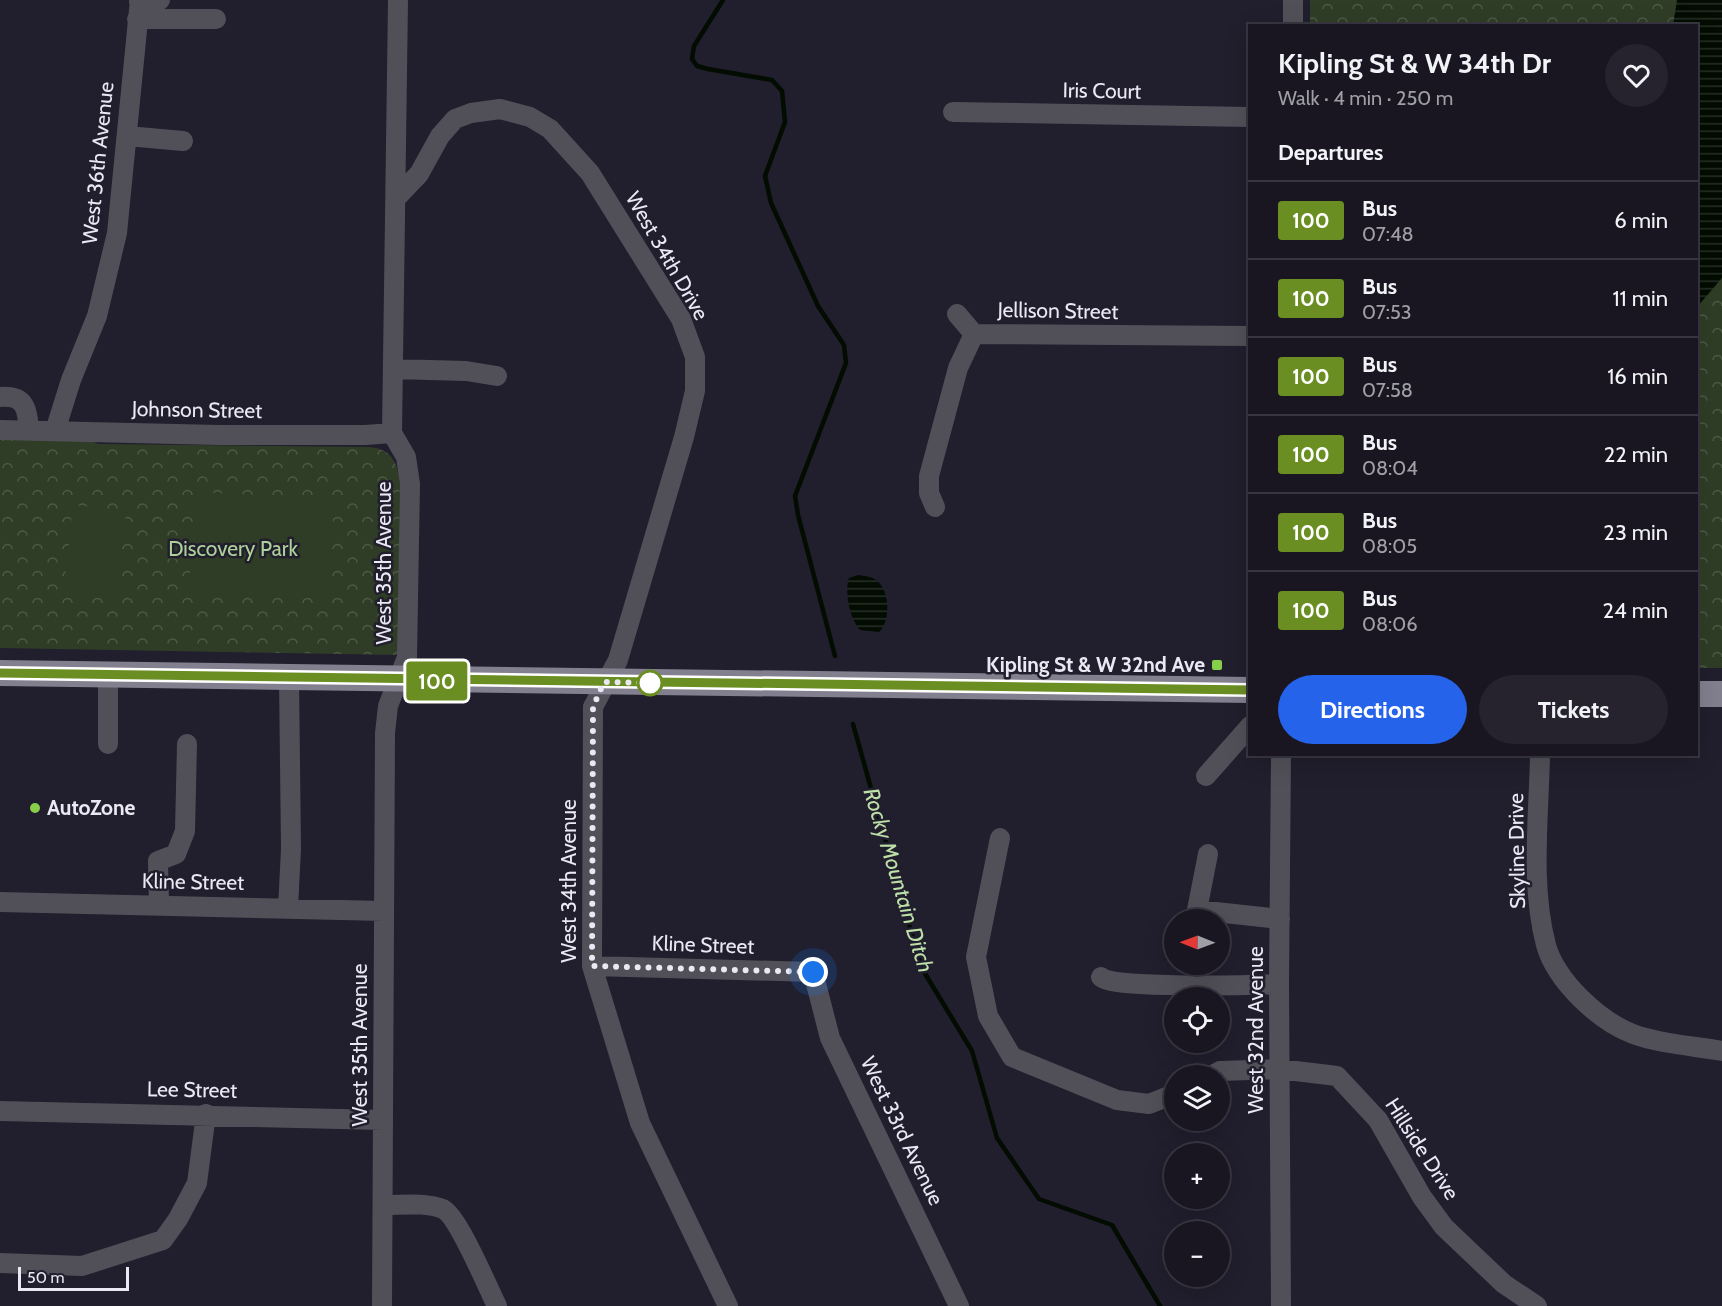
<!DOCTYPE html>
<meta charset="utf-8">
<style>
:root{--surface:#191622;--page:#26232f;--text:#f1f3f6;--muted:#9f9fa5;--line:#373540;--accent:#2563eb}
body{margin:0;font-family:Cabin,sans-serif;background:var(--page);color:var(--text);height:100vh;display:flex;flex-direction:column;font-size:22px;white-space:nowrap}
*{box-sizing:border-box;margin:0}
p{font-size:20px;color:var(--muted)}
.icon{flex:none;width:33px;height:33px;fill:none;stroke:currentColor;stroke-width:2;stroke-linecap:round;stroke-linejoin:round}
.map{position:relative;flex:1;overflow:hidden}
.sheet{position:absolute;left:1248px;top:24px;width:450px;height:732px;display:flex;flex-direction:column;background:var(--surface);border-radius:0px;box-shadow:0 6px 24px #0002,0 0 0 2px var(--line)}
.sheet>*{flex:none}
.badge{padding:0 12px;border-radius:4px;font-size:21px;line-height:39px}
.needle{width:39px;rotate:271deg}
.buttons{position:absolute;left:1164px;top:909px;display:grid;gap:12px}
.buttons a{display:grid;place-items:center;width:66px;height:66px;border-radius:50%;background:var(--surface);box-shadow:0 6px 24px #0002,0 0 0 2px var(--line);font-size:30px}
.scale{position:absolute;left:18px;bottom:15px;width:111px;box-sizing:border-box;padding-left:6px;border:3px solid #eae8f3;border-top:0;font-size:16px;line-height:21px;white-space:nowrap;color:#eae8f3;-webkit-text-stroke:4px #211e2d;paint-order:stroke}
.you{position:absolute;width:30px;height:30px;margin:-15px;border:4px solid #fff;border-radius:50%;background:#1a73e8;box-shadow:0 0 0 9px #1a73e833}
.map>.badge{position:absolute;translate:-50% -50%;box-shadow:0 0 0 3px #fff}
h2{padding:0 30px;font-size:22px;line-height:54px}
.round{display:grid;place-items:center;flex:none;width:63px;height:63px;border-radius:32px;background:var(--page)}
.summary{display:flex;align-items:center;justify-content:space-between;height:102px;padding:0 30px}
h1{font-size:28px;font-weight:800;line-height:45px}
.cta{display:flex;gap:12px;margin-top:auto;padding:12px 30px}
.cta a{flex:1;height:69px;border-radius:36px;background:var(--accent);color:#fff;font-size:24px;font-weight:800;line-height:69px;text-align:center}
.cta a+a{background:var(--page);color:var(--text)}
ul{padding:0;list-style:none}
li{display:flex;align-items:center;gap:18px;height:78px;padding:0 30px;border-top:2px solid var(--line)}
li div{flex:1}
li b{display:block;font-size:22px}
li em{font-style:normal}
li .badge{min-width:66px;font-weight:700;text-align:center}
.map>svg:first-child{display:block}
.park{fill:url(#park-crowns)}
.pitch{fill:#2f3d26}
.water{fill:url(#water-rules)}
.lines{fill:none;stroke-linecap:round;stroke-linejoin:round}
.stream{stroke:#020c00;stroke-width:4.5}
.minor{stroke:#515058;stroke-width:20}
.major{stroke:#827f8f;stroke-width:26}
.line-casing{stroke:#fff;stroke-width:14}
.line{stroke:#6b8e23;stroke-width:9}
.walk{stroke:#eae8f3;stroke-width:6;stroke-dasharray:0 10.8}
.poi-dot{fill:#86cf4b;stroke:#211e2d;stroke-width:2}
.stop-dot{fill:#fff;stroke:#6b8e23;stroke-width:3}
.labels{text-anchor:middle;stroke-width:5;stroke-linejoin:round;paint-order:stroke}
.street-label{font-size:21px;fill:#eae8f3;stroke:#211e2d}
.park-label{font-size:21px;fill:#aed099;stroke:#211e2d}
.poi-label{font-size:21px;font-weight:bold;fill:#eae8f3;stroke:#211e2d;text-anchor:end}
.water-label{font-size:22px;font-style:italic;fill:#bde0a8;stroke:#211e2d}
</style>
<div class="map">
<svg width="1722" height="1306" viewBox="0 0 1722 1306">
<defs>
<pattern id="park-crowns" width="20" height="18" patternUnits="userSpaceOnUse" patternTransform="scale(1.5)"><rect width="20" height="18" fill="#2f3d26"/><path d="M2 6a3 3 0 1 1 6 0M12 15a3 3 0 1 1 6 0" fill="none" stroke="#4d5946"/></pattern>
<pattern id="water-rules" width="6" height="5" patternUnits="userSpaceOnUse" patternTransform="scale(1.5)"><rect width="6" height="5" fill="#020c00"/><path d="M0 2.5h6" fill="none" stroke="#272f26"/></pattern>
</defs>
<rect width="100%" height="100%" fill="#211e2d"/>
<path class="park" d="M 1310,0 L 1722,0 L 1722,668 L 1696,668 L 1696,26 L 1310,26 Z
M 0,439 L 91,441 L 98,444 L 369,447 C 393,449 398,464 400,485 L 398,655 L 0,648 Z"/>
<path class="pitch" d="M 195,492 L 334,499 L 329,599 L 189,592 Z
M 73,505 L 126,511 L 117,597 L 64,591 Z"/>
<path class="water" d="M 1677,0 L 1722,0 L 1722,278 L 1697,307 L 1696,26 L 1673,25 Z
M 858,575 C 864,576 871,576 876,580 C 890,590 891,621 879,632 L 860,630 C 850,619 844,592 849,578 Z"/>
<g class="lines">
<path class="stream" d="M 723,0 L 694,46 L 692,59 L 697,66 L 708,69 L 772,80 L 782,91 L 785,122 L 765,176 L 771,203 L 818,306 L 844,345 L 846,363 L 795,496 L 798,515 L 835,656
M 853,724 L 921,967 L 972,1051 L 997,1138 L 1039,1199 L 1112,1225 L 1160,1306"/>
<path class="minor" d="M 139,2 L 160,0
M 137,19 L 216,19
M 1293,26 L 1293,0
M 953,112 L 1250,117
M 127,136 L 183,141
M 396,198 L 419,174 L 440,136 L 455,119 L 471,113 L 500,109 L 530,117 L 550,129 L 590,173 L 681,319 L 695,357 L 695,391 L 684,437 L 618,660 L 593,707 L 592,966 L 640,1123 L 728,1306
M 957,314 L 974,334
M 393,369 L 466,371 L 497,376
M 0,397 C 26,395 27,409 29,430
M 0,430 L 220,435 L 365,435 L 392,433
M 55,431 L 71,380 L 97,316 L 117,233 L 140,0
M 935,507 L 929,493 L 929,476 L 958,368 L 974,334 L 1250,336
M 108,744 L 108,675
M 1540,754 C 1539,817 1530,884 1546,945 C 1556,981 1599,1021 1633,1034 C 1660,1044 1694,1046 1722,1051
M 1206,776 L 1250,726
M 1000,838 L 976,957 L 988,1016 L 1012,1057 L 1117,1100 L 1149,1104 L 1174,1094
M 1208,854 L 1197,910 L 1280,919
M 0,902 L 384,911
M 159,906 L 158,861 L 176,854 L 185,831 L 187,744
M 288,908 L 291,849 L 289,678
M 592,966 L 813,972 L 830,1038 L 959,1306
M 1101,977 C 1109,989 1255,985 1279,984
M 1211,1076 L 1220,1071 L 1279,1069 L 1337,1076 L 1378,1120 L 1422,1197 L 1444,1227 L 1504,1284 L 1537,1306
M 0,1111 L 383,1120
M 383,1205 C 402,1205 426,1202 443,1209 C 458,1216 488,1288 497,1306
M 0,1263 L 82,1266 L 163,1240 L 178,1219 L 197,1183 L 206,1114
M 382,1306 L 385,733 L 388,706 L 407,657 L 410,484 L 406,457 L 392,433 L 398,0
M 1281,1306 L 1279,984 L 1281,754"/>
<path class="major" d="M 0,673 L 1250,690
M 1696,694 L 1722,694"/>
</g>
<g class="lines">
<defs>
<path id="line" d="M 0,673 L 1250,690"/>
</defs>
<use href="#line" class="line-casing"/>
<use href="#line" class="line"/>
<path class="walk" d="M 650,683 L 604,682 L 593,707 L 592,966 L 813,972"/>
</g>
<g class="poi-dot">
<rect x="1211" y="659" width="12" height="12" rx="3"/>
<circle cx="35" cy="808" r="6"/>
</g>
<circle class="stop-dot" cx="650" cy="683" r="12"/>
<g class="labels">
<g class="street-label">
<text transform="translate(1102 91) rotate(1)" y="7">Iris Court</text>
<text transform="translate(98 163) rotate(-84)" y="7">West 36th Avenue</text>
<text transform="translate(667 256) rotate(60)" y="7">West 34th Drive</text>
<text transform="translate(1058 311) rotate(1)" y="7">Jellison Street</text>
<text transform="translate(197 410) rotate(1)" y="7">Johnson Street</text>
<text transform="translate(384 563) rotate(-90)" y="7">West 35th Avenue</text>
<text transform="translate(1517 851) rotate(-91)" y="7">Skyline Drive</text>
<text transform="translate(569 881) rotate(-90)" y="7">West 34th Avenue</text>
<text transform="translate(193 882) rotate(1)" y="7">Kline Street</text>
<text transform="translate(703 945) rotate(2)" y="7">Kline Street</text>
<text transform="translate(1256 1030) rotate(-90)" y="7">West 32nd Avenue</text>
<text transform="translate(360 1045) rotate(-90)" y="7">West 35th Avenue</text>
<text transform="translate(192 1090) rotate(1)" y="7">Lee Street</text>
<text transform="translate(902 1131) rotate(64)" y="7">West 33rd Avenue</text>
<text transform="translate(1422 1149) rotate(57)" y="7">Hillside Drive</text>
</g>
<g class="park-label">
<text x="233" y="556">Discovery Park</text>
</g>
<g class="poi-label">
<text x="1205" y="672">Kipling St &amp; W 32nd Ave</text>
<text x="47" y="815" text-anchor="start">AutoZone</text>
</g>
<g class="water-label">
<text transform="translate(899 880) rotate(73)" y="8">Rocky Mountain Ditch</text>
</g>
</g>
</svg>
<div class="buttons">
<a><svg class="needle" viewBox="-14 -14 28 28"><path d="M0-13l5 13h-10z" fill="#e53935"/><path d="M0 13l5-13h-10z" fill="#9f9fa5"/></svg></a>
<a><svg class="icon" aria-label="locate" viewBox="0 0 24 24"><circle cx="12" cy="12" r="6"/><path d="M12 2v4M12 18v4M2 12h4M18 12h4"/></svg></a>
<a><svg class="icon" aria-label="layers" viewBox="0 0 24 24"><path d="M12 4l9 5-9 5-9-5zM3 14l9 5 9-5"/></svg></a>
<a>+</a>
<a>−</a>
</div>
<div class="scale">50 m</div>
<div class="you" style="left:813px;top:972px"></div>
<b class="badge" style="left:437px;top:681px;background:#6b8e23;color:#fff">100</b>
<section class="sheet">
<div class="summary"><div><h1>Kipling St &amp; W 34th Dr</h1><p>Walk · 4 min · 250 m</p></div><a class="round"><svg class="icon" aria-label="heart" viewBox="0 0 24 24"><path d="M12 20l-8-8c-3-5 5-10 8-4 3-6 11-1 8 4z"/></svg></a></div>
<h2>Departures</h2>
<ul>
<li><span class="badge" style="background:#6b8e23;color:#fff">100</span><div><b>Bus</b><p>07:48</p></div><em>6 min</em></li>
<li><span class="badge" style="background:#6b8e23;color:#fff">100</span><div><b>Bus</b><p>07:53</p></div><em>11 min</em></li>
<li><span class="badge" style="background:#6b8e23;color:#fff">100</span><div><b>Bus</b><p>07:58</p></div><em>16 min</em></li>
<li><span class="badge" style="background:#6b8e23;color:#fff">100</span><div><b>Bus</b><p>08:04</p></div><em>22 min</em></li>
<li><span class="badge" style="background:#6b8e23;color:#fff">100</span><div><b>Bus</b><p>08:05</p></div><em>23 min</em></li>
<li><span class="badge" style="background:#6b8e23;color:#fff">100</span><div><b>Bus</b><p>08:06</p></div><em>24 min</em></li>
</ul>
<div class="cta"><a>Directions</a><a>Tickets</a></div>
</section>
</div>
